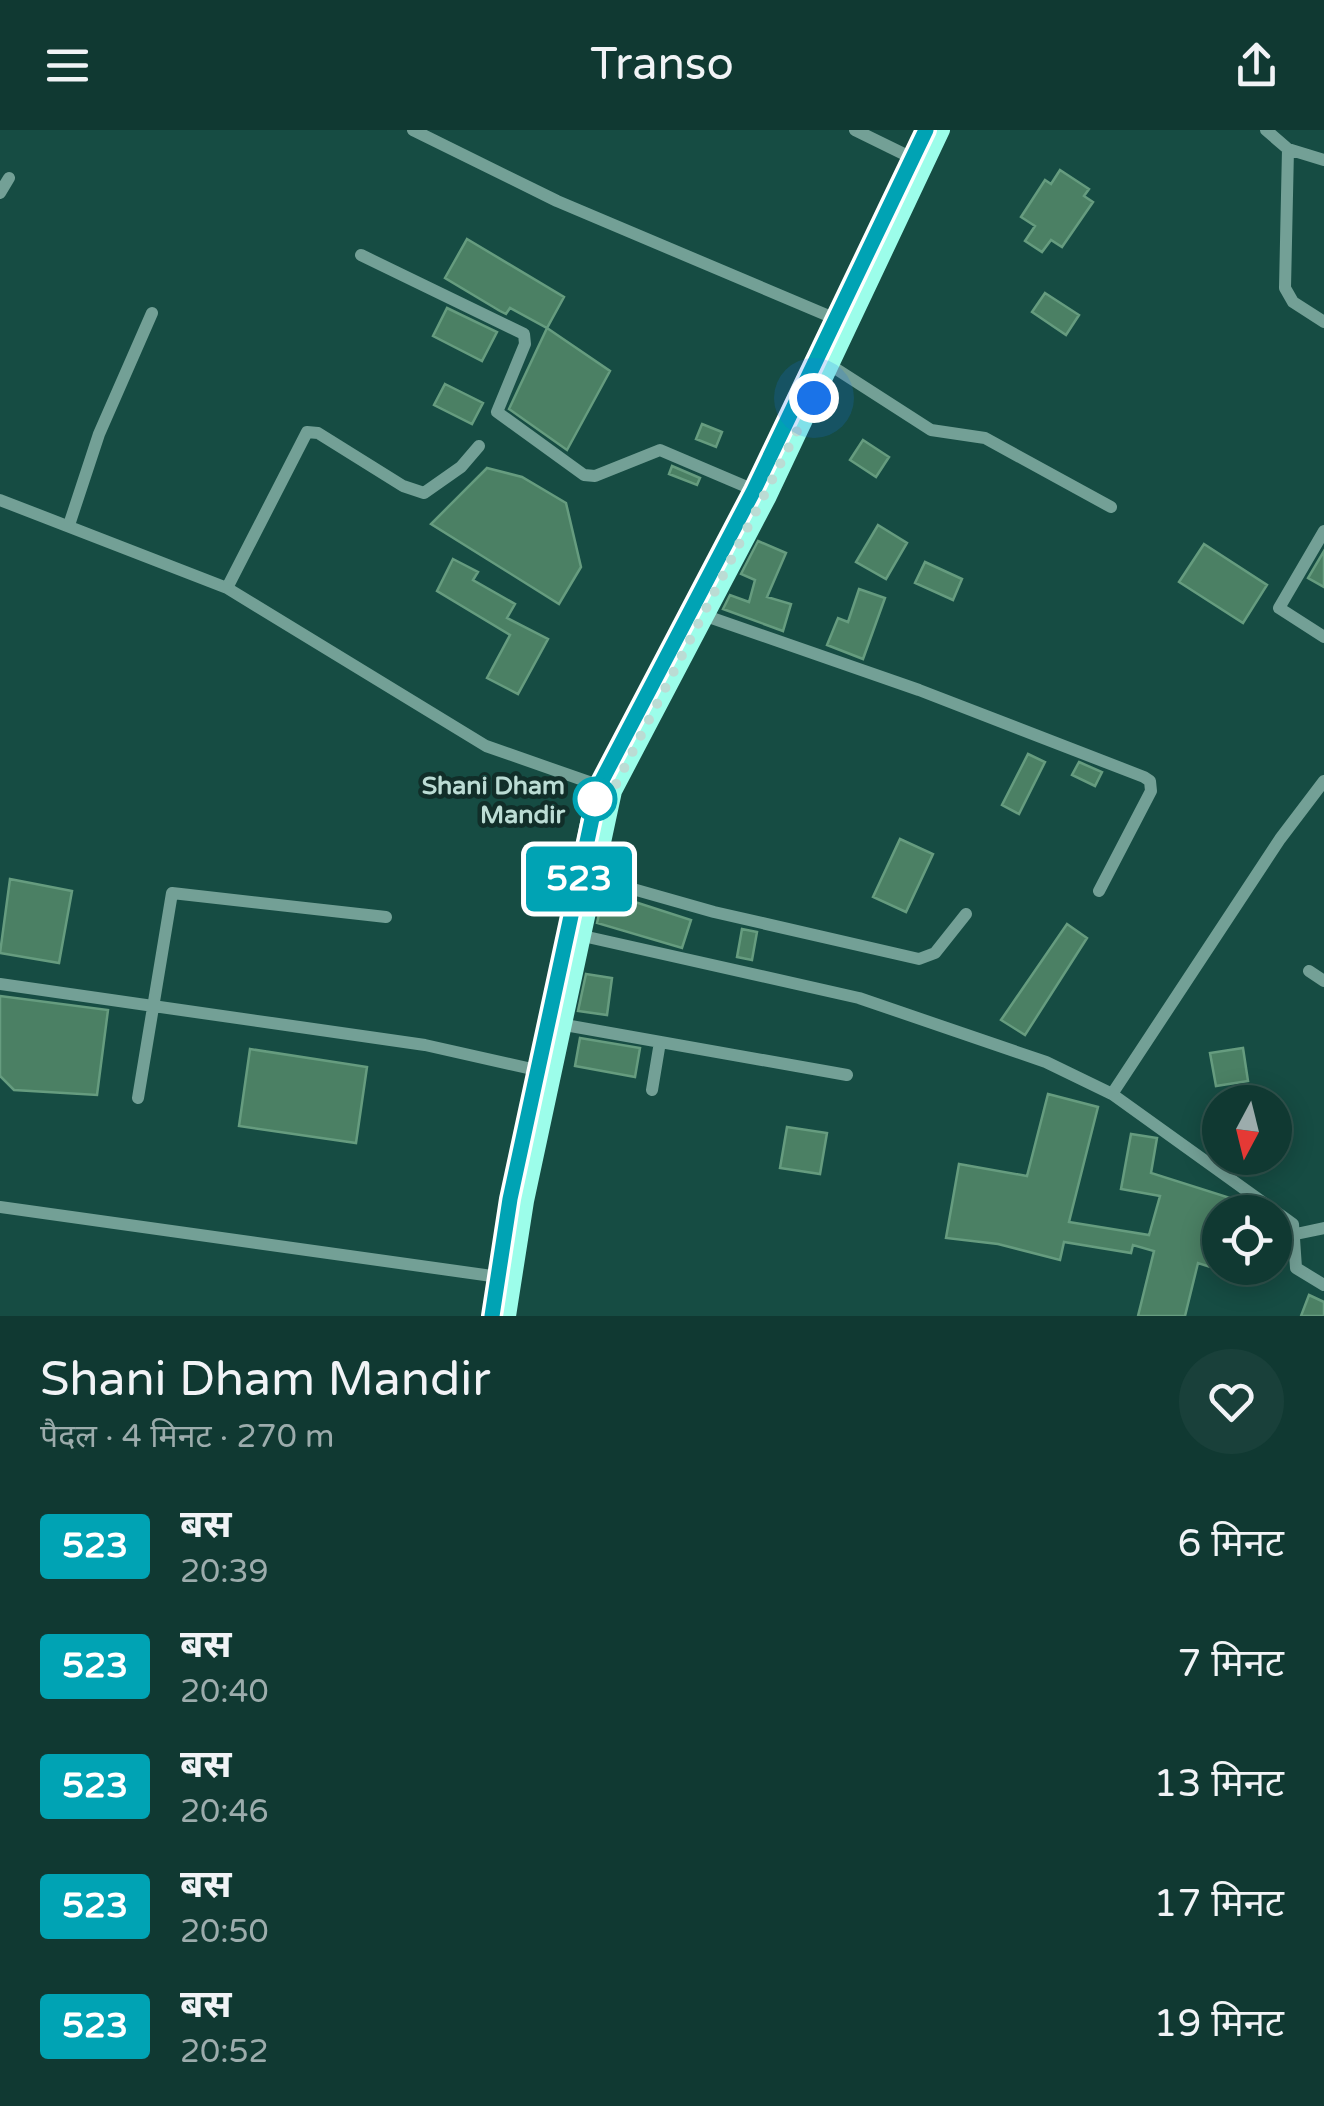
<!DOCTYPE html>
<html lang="hi">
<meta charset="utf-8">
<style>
:root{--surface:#103932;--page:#19403a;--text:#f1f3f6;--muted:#9cacac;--line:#30534d}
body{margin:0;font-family:"Varela Round","Noto Sans Devanagari",sans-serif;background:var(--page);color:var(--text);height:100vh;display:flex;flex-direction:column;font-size:38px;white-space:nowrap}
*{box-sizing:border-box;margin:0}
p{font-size:32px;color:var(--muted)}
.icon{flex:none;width:55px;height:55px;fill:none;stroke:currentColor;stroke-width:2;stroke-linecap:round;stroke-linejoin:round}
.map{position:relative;height:1186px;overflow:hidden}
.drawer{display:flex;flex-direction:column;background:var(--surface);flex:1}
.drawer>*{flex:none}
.badge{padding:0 20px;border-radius:8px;font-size:35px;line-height:65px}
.needle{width:65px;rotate:187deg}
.controls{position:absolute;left:1202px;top:955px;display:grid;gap:20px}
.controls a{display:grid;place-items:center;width:90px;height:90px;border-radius:50%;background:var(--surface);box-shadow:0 5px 25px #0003,0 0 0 2px var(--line);font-size:50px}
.you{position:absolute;width:50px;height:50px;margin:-25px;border:8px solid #fff;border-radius:50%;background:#1a73e8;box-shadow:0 0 0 15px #1a73e833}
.map>.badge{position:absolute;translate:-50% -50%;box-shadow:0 0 0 5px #fff}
.round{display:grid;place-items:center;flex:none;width:105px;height:105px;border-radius:52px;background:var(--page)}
.headline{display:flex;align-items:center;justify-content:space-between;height:170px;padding:0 40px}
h1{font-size:48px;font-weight:600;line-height:75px}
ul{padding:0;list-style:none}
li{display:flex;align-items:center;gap:30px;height:120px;padding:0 40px}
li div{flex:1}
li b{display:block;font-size:38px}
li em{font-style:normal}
li .badge{min-width:110px;font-weight:700;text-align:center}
header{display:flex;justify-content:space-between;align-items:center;height:130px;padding:0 40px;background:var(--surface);font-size:45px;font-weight:600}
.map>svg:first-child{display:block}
.building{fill:#4b8064;stroke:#669c7f;stroke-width:2.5}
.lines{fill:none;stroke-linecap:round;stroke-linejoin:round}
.minor{stroke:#73a096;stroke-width:12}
.major{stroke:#9cfdea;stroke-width:18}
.line-casing{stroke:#fff;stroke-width:22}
.line{stroke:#00a3b4;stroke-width:15}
.walk{stroke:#bbdcd4;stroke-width:10;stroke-dasharray:0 18}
.stop-dot{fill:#fff;stroke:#00a3b4;stroke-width:5}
.labels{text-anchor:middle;stroke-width:9;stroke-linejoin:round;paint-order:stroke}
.stop-label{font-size:25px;font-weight:bold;fill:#bbdcd4;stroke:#112e29;text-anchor:end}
</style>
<header><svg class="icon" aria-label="menu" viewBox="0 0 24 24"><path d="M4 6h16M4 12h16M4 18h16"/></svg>Transo<svg class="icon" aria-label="share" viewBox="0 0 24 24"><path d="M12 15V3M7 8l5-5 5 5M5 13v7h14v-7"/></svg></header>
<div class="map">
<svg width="1324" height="1186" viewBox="0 0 1324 1186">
<rect width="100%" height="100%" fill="#164c43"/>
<path class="building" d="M 1060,40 L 1089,59 L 1084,66 L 1093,72 L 1062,117 L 1051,110 L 1042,122 L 1025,111 L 1035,96 L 1021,87 L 1045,50 L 1051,54 Z
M 467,109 L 564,167 L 547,198 L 510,178 L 506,184 L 500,181 L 445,148 Z
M 1045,163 L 1079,185 L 1066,205 L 1032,182 Z
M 447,178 L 497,202 L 482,231 L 433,206 Z
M 547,198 L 610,241 L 567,320 L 509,279 Z
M 445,254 L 483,273 L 472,294 L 434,275 Z
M 702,294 L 722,302 L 716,317 L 696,309 Z
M 863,310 L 889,327 L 876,347 L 850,330 Z
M 672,336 L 700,348 L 697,355 L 669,344 Z
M 487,338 L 522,347 L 566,373 L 581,437 L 559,474 L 431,394 Z
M 878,395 L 907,413 L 886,449 L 856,432 Z
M 758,411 L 786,423 L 767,467 L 791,474 L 783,501 L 723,479 L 730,465 L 749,472 L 755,450 L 741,444 Z
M 1204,414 L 1267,455 L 1243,493 L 1179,452 Z
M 1324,421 L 1324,457 L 1308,448 Z
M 453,429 L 478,442 L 473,450 L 515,474 L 507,488 L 548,509 L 518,564 L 487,548 L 510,505 L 437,461 Z
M 925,432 L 962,449 L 953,470 L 915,453 Z
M 859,459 L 885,468 L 863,529 L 827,515 L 838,488 L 848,492 Z
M 1028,624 L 1045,632 L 1019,684 L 1002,675 Z
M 1079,632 L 1102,642 L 1095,656 L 1072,645 Z
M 900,709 L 933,724 L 906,782 L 873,767 Z
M 10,749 L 72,761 L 59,833 L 0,823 Z
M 604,762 L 691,790 L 682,818 L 597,793 Z
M 1067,794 L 1087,808 L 1025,905 L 1001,890 Z
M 742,799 L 757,802 L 752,830 L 737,827 Z
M 586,844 L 612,848 L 607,885 L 578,881 Z
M 0,866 L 108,880 L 97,965 L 14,960 L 0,946 Z
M 580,908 L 640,918 L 635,947 L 575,936 Z
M 1243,918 L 1248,951 L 1216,956 L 1210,923 Z
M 250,919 L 367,937 L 356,1013 L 239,996 Z
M 1048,964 L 1098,977 L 1069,1092 L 1149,1105 L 1160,1066 L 1121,1059 L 1131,1004 L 1157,1008 L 1151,1043 L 1249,1074 L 1246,1082 L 1220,1082 L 1220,1140 L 1198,1133 L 1185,1186 L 1138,1186 L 1154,1121 L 1133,1115 L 1131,1123 L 1064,1112 L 1060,1130 L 998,1114 L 946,1108 L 959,1034 L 1027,1046 Z
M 787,997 L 827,1003 L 820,1044 L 780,1038 Z
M 1309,1165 L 1324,1172 L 1324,1186 L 1301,1186 Z"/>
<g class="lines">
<path class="minor" d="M 413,0 L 557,71 L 836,189
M 855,0 L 912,28
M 1266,0 L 1288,19 L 1324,30
M 1288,19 L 1285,158 L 1293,172 L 1324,192
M 0,63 L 9,48
M 361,125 L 524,204 L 525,214 L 497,282 L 584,345 L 595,346 L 660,320 L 754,360
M 830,235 L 931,300 L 985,308 L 1111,377
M 0,370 L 227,458 L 486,616 L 609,659
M 69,395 L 99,304 L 152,183
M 1324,401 L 1279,478 L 1324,507
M 227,458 L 307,302 L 318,303 L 403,356 L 424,363 L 461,337 L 479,316
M 706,486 L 919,560 L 1144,647 L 1150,651 L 1151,661 L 1099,761
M 594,748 L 714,782 L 919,829 L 935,823 L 966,784
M 583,806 L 859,868 L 1046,932 L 1112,964 L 1293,1094 L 1296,1138 L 1324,1155
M 1309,841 L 1324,851
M 0,854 L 425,915 L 541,941
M 565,895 L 847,945
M 652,960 L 660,912
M 1112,964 L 1280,709 L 1324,651
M 138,968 L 172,763 L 386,787
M 0,1077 L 499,1147
M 1296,1104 L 1324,1098"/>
<path class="major" d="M 492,1186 L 510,1069 L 541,941 L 592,678 L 614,625 L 754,360 L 926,0
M 507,1186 L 525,1071 L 613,661 L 768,366 L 941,0"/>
</g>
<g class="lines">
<defs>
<path id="line" d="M 492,1186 L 510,1069 L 599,656 L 754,360 L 926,0"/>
</defs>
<use href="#line" class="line-casing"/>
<use href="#line" class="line"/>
<path class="walk" d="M 595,669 L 592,678 L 599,656 L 613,660 L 814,268"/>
</g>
<circle class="stop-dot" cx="595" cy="669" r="20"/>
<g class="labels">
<g class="stop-label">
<text x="565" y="664">Shani Dham<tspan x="565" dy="29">Mandir</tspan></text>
</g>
</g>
</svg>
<div class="controls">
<a><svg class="needle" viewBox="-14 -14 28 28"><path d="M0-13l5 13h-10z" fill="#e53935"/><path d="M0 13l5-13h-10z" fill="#9cacac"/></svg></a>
<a><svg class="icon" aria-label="locate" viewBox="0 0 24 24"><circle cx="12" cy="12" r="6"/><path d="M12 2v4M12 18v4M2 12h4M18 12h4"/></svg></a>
</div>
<div class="you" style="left:814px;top:268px"></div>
<b class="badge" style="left:579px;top:749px;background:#00a3b4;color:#fff">523</b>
</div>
<section class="drawer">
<div class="headline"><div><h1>Shani Dham Mandir</h1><p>पैदल · 4 मिनट · 270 m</p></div><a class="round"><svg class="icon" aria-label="heart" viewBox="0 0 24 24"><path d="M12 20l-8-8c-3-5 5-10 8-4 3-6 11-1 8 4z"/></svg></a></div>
<ul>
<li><span class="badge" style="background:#00a3b4;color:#fff">523</span><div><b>बस</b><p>20:39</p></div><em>6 मिनट</em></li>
<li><span class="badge" style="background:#00a3b4;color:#fff">523</span><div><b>बस</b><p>20:40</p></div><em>7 मिनट</em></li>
<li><span class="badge" style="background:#00a3b4;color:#fff">523</span><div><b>बस</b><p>20:46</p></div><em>13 मिनट</em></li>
<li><span class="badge" style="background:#00a3b4;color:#fff">523</span><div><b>बस</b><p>20:50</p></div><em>17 मिनट</em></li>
<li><span class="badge" style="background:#00a3b4;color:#fff">523</span><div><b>बस</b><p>20:52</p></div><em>19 मिनट</em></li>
</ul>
</section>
